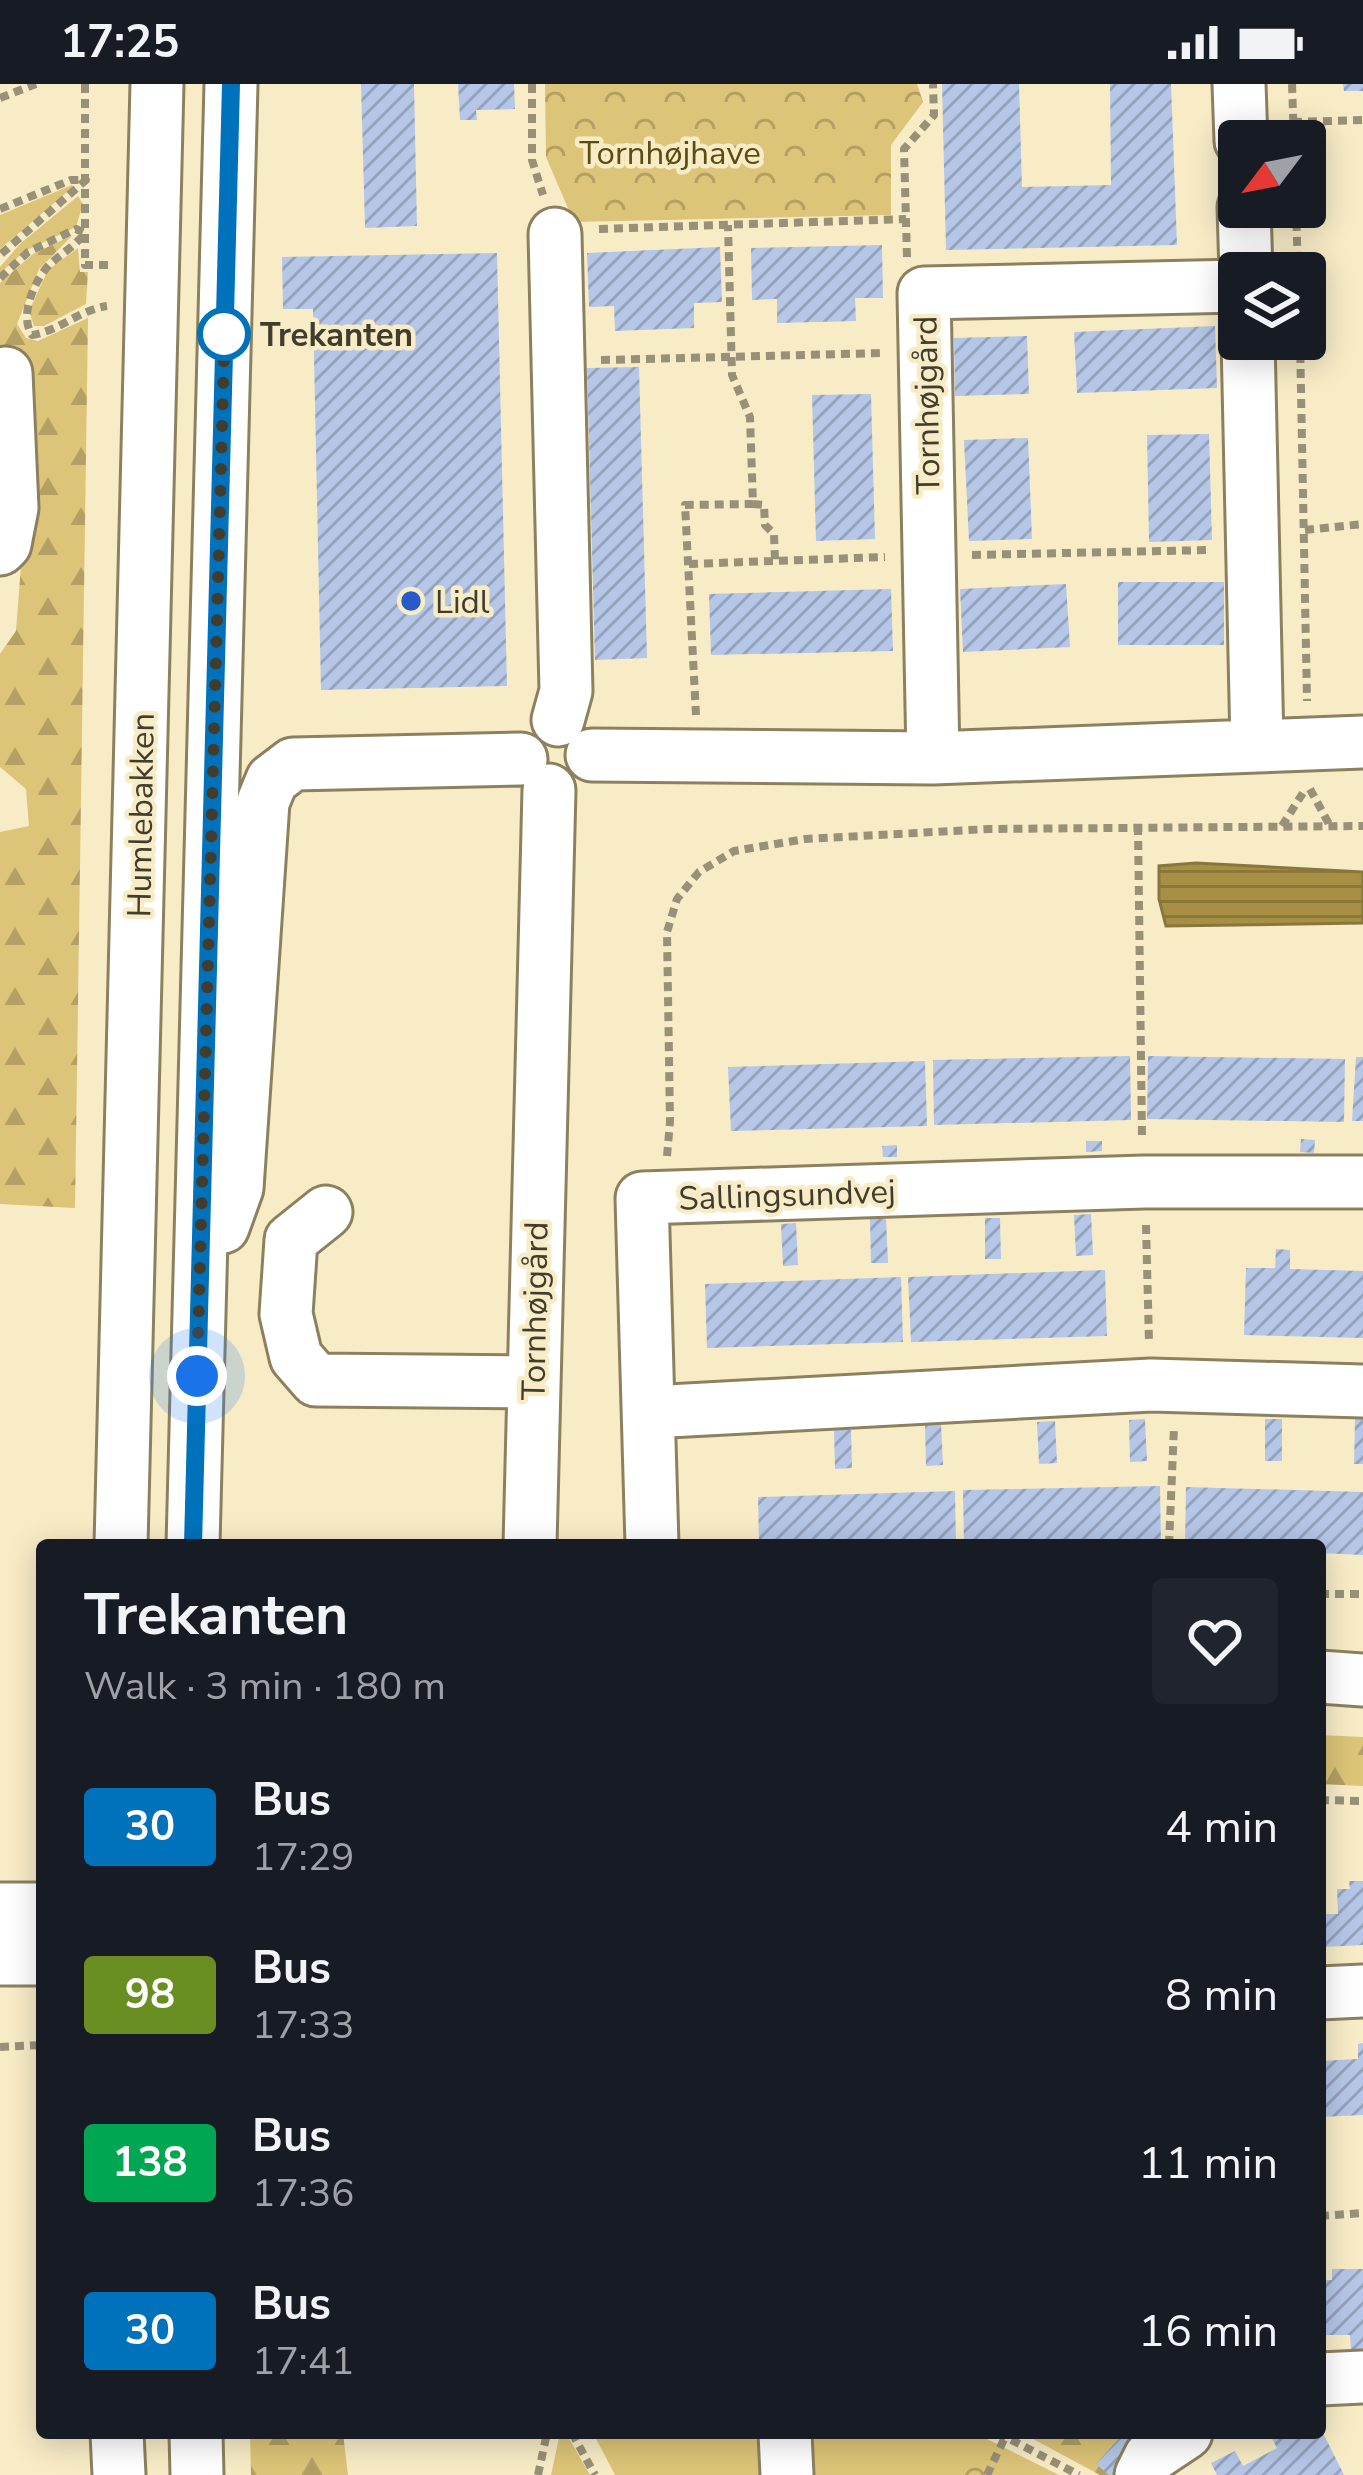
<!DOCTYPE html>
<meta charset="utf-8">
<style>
:root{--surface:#171b24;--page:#20242c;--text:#f1f3f6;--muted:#9ea1a6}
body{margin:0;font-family:"Nunito Sans",sans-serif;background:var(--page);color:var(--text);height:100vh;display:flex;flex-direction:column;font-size:45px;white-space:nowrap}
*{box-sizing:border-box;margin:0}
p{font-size:39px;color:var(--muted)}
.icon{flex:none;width:66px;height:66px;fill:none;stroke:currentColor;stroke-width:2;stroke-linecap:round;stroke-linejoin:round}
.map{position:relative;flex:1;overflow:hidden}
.details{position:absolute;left:36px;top:1455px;width:1290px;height:900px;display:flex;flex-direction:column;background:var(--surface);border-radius:12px;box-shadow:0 6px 30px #0003}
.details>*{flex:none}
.badge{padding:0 24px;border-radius:9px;font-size:42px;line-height:78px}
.needle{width:78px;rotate:238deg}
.buttons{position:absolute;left:1218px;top:36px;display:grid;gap:24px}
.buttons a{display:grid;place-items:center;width:108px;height:108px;border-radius:12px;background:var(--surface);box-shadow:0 6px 30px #0003;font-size:60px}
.you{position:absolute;width:60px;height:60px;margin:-30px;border:9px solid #fff;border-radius:50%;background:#1a73e8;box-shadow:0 0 0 18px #1a73e833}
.map>.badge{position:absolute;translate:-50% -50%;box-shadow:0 0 0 6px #fff}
.round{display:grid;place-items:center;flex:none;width:126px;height:126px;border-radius:12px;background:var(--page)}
.summary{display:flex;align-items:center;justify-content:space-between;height:204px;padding:0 48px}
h1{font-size:57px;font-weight:700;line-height:90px}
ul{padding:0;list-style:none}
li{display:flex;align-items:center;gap:36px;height:168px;padding:0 48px}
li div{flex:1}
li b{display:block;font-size:45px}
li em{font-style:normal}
li .badge{min-width:132px;font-weight:700;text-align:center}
.status{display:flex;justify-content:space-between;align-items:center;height:84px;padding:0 60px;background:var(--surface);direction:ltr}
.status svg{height:33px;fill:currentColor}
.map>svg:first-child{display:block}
.grass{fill:#dcc478}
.forest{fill:url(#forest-firs)}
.park{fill:url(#park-crowns)}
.water{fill:url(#water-rules);stroke:#88773d;stroke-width:3}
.building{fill:url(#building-hatch)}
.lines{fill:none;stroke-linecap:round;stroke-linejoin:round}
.minor-casing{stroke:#8c815f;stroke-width:57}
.path{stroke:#989077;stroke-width:8;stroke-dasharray:9 6;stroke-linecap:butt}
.minor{stroke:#fff;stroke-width:51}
.line-casing{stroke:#fff;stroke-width:27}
.line{stroke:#0072bc;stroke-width:18}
.walk{stroke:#413d2e;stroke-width:12;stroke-dasharray:0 21.6}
.stop-dot{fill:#fff;stroke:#0072bc;stroke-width:6}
.poi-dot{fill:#285bc9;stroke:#f8ecc7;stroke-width:4.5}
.labels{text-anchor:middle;stroke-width:9;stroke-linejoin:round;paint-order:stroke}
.park-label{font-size:33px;fill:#5d4c11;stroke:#f8ecc7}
.stop-label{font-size:33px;font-weight:bold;fill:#413d2e;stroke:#f8ecc7;text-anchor:start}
.street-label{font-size:33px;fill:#413d2e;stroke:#f8ecc7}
.poi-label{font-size:33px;fill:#413d2e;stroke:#f8ecc7;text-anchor:start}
</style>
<div class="status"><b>17:25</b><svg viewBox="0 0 49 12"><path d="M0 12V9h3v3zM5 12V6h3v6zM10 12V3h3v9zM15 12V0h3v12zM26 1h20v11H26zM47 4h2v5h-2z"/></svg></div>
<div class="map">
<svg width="1363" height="2391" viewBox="0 0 1363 2391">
<defs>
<pattern id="forest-firs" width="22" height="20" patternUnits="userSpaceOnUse" patternTransform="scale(3)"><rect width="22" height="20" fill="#dcc478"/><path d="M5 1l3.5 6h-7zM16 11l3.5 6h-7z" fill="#b4a063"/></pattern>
<pattern id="park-crowns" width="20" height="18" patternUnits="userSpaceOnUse" patternTransform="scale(3)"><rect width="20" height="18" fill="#dcc478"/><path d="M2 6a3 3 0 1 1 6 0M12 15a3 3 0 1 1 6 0" fill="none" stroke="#b4a063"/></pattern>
<pattern id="water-rules" width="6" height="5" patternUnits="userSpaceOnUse" patternTransform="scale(3)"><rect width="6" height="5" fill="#a79044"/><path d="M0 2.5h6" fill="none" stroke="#8a7739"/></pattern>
<pattern id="building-hatch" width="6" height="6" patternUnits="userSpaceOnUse" patternTransform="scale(3)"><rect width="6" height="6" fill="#b5c6e7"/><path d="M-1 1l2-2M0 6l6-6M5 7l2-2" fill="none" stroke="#95a2bc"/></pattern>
</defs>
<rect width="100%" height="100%" fill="#f8ecc7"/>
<path class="grass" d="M 72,101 L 73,103 L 0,165 L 0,131 Z
M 78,112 L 83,120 L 76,143 L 25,167 L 0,189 L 0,183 L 20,160 Z
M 560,2349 L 566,2349 L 590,2391 L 551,2391 Z
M 593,2349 L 770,2349 L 772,2391 L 615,2391 Z
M 796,2349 L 975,2349 L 1059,2391 L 799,2391 Z"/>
<path class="forest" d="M 73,151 L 39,185 L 17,240 L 26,254 L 38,257 L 88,234 L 75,1124 L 0,1120 L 0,748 L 29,742 L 26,705 L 0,683 L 0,570 L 16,547 L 33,325 L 32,291 L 0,263 L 0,199 L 33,170 Z
M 78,164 L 80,188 L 88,188 L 86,220 L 44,242 L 34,242 L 29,227 L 48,186 Z
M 1320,1651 L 1363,1653 L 1363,1702 L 1320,1700 Z
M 250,2349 L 343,2349 L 348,2391 L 251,2391 Z
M 1022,2349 L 1123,2349 L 1130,2361 L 1115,2391 L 1100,2391 Z"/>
<path class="park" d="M 545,0 L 917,0 L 923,18 L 891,61 L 891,131 L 574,138 L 546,73 Z
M 984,2377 L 1019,2391 L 940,2391 L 964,2379 Z"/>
<path class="water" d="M 1196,779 L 1363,788 L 1363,839 L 1166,842 L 1159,815 L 1159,782 Z"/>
<path class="building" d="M 361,0 L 414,0 L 417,142 L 365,144 Z
M 458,0 L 514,0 L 515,25 L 476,26 L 477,36 L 460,36 Z
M 942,0 L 1019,0 L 1022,103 L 1111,101 L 1110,0 L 1171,0 L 1177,161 L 946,166 Z
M 1343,0 L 1363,0 L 1363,7 L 1344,7 Z
M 882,161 L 883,214 L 855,214 L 856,237 L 777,239 L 777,215 L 752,216 L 751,164 Z
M 720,163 L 722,218 L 694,219 L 694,244 L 615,247 L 614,222 L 589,223 L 587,169 Z
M 497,169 L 507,602 L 321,606 L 313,225 L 283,225 L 282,173 Z
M 1215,242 L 1217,304 L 1077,309 L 1074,248 Z
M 1027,252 L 1029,310 L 955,312 L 954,254 Z
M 639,283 L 647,574 L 595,576 L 587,284 Z
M 871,310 L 875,455 L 816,457 L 812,311 Z
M 1209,350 L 1212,456 L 1149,458 L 1147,351 Z
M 1028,354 L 1032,455 L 969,457 L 964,356 Z
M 1118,498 L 1224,498 L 1224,561 L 1118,561 Z
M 1066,500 L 1070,563 L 963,568 L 960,505 Z
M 891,505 L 893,567 L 711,571 L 709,510 Z
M 1130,972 L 1131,1036 L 934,1041 L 933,976 Z
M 1148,972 L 1345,975 L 1344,1038 L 1147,1035 Z
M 1356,973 L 1363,973 L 1363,1037 L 1352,1037 Z
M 925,977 L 927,1042 L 731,1047 L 728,983 Z
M 1301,1055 L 1315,1056 L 1314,1069 L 1300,1068 Z
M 1086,1057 L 1102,1057 L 1102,1067 L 1086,1068 Z
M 897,1061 L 897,1073 L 883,1073 L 882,1062 Z
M 1091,1130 L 1093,1171 L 1076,1172 L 1074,1131 Z
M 985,1134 L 1000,1134 L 1001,1175 L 985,1175 Z
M 870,1135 L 886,1135 L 888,1179 L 871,1179 Z
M 796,1139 L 798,1181 L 783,1182 L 781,1140 Z
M 1276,1165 L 1290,1166 L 1290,1185 L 1363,1187 L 1363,1254 L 1244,1251 L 1246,1184 L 1275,1184 Z
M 1105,1186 L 1107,1252 L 911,1258 L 908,1193 Z
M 901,1193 L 903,1258 L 707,1264 L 705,1200 Z
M 1145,1335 L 1147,1377 L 1130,1378 L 1129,1336 Z
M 1265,1335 L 1282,1335 L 1282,1377 L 1265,1377 Z
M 1355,1335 L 1363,1335 L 1363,1380 L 1354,1380 Z
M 1055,1337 L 1057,1379 L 1039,1380 L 1037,1338 Z
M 941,1340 L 943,1381 L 926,1382 L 925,1341 Z
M 834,1346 L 851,1346 L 852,1384 L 835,1385 Z
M 1160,1402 L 1161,1461 L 964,1461 L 963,1406 Z
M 1186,1403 L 1363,1408 L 1363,1471 L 1320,1469 L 1320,1461 L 1185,1461 Z
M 955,1407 L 956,1461 L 759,1461 L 758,1413 Z
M 1349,1797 L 1363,1797 L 1363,1861 L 1324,1863 L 1321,1830 L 1338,1830 L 1337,1805 L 1350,1805 Z
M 1363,1959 L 1363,2031 L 1320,2033 L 1320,1977 L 1358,1975 L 1358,1960 Z
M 1332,2185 L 1363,2185 L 1363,2265 L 1351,2266 L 1350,2251 L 1320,2251 L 1321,2196 L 1332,2196 Z
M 1124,2349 L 1142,2365 L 1119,2391 L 1109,2391 L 1096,2380 Z
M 1269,2349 L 1302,2352 L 1323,2349 L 1344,2391 L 1217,2391 L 1211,2379 L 1235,2367 L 1243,2382 L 1277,2364 Z"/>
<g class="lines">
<defs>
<path id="minor" d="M 1239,0 L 1241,57
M 1244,123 L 1246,189
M 555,150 L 566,607 L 558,636
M 1248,255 L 1257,660
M 0,465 L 5,460 L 12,424 L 6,289
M 592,671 L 933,674 L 1363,658
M 933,674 L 924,209 L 1239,202
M 326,1128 L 291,1156 L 286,1230 L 296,1273 L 316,1296 L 533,1298
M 223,1143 L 237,1104 L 263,718 L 272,696 L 293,680 L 521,675
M 650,1328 L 1151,1301 L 1363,1307
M 121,1461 L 157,0
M 193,1461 L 231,0
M 530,1461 L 549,706
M 652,1461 L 642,1114 L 1144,1098 L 1363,1098
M 1320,1593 L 1363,1596
M 0,1825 L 42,1825
M 0,1875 L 42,1875
M 1320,1909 L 1363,1907
M 1320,2295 L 1363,2293
M 117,2349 L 119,2391
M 196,2349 L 197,2391
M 785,2349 L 787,2391
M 1141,2391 L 1150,2373 L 1186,2349"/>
</defs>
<use href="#minor" class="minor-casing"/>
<path class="path" d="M 85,0 L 85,181 L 108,181
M 532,0 L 532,76 L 543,111
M 1292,0 L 1294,57
M 0,14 L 36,0
M 1293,38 L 1363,36
M 1296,123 L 1298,189
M 0,125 L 71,96 L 86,96 L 0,171
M 599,145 L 906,135
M 907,173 L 904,65 L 934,31 L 933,0
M 0,194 L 28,168 L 76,145 L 85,149 C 75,162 61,170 49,181 C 34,197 19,232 32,251 C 59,247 79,226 107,222
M 1300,255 L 1307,617
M 601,276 L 885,269
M 753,420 L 764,421 L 765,441 L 774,450 L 775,477
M 1305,446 L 1363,440
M 972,471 L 1209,466
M 689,480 L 885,473
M 696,631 L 685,421 L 753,420 L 750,333 L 732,291 L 728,141
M 1310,705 L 1329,740
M 1138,742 L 1142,1054
M 1282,742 L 1306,704
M 667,1072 L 670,1038 L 667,848 L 677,815 L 699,788 L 734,767 L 805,755 L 989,745 L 1363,742
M 1146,1141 L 1149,1258
M 1169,1461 L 1174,1343
M 1320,1510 L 1363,1510
M 1320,1716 L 1363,1717
M 0,1963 L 42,1961
M 1320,2132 L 1363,2129
M 572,2349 L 595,2391
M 998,2349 L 1079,2391
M 538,2391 L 547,2349
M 987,2391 L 1007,2349"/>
<use href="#minor" class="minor"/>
</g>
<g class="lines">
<defs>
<path id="line" d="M 193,1461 L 231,0"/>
</defs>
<use href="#line" class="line-casing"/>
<use href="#line" class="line"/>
<path class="walk" d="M 197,1292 L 225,232 L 224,250"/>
</g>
<circle class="stop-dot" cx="224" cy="250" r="24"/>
<circle class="poi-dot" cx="411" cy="517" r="12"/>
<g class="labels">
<g class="park-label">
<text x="670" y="80">Tornhøjhave</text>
</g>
<g class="stop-label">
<text x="260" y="262">Trekanten</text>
</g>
<g class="street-label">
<text transform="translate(926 321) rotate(-91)" y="12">Tornhøjgård</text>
<text transform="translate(140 731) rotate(-89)" y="12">Humlebakken</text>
<text transform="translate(787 1110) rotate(-2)" y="12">Sallingsundvej</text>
<text transform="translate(534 1227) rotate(-89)" y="12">Tornhøjgård</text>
</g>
<g class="poi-label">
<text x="435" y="529">Lidl</text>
</g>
</g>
</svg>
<div class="buttons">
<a><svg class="needle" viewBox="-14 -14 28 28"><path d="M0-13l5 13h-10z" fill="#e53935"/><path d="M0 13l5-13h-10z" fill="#9ea1a6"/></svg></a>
<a><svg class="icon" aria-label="layers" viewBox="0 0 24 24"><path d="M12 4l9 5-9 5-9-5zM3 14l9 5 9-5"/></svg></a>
</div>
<div class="you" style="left:197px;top:1292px"></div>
<section class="details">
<div class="summary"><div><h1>Trekanten</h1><p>Walk · 3 min · 180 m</p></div><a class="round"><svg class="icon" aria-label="heart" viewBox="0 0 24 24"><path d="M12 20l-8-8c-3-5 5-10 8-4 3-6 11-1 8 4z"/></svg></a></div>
<ul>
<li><span class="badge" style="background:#0072bc;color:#fff">30</span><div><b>Bus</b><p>17:29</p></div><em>4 min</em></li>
<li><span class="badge" style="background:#6b8e23;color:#fff">98</span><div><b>Bus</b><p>17:33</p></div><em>8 min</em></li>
<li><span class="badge" style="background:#00a651;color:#fff">138</span><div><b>Bus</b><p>17:36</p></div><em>11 min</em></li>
<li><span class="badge" style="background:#0072bc;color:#fff">30</span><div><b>Bus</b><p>17:41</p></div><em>16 min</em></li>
</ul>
</section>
</div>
